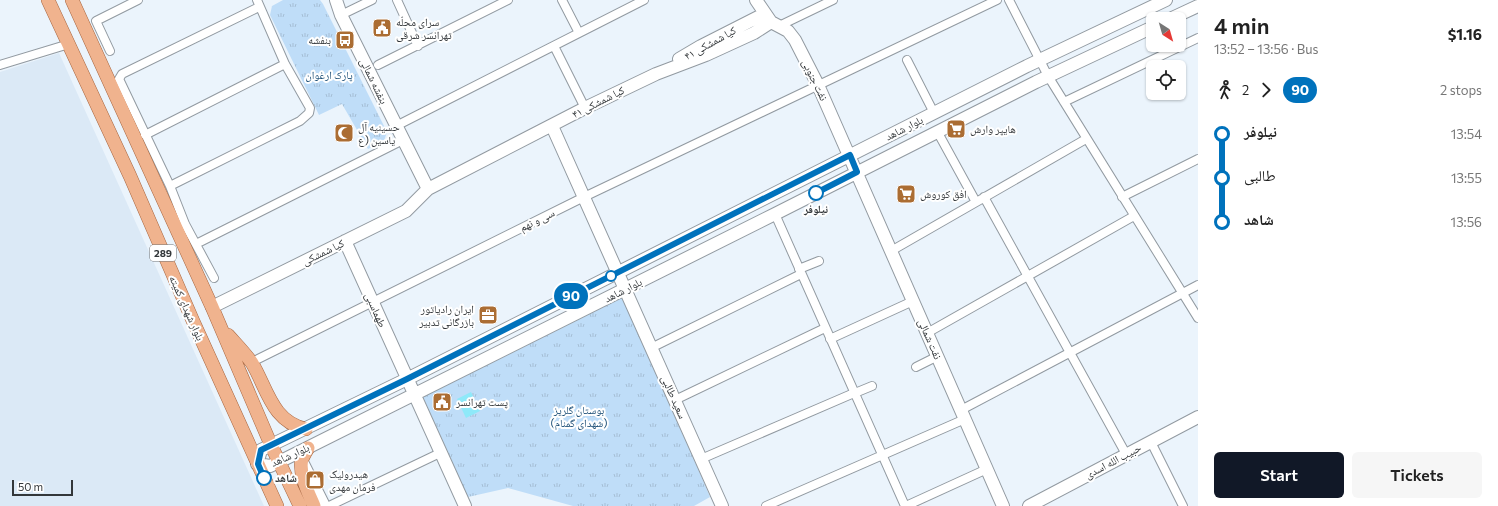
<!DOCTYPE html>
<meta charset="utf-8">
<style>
:root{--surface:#fff;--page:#f6f6f6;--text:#222;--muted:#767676;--accent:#111827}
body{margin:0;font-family:Commissioner,"Noto Naskh Arabic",sans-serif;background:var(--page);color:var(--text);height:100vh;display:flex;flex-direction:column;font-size:15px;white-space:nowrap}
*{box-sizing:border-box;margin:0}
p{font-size:13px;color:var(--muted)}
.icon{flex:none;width:22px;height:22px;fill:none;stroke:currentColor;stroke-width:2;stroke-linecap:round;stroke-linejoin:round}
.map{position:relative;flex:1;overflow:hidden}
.details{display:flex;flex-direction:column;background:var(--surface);width:300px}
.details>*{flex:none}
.badge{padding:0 8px;border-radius:13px;font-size:14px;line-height:26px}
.needle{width:26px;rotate:143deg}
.controls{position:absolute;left:1146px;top:12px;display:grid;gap:8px}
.controls a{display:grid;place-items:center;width:40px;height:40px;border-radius:6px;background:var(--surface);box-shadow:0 1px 3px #0004;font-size:20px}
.scale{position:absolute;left:12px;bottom:10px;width:61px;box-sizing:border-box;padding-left:4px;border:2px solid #33373a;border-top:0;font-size:11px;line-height:14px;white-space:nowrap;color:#33373a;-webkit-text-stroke:3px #fff;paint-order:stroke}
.map>.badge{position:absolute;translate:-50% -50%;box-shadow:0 0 0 2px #fff}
.legs{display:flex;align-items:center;gap:6px;height:44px;padding:0 16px;font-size:13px}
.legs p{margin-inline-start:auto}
.head{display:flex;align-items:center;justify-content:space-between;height:68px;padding:0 16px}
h1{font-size:22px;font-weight:600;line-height:30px}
.cta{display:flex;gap:8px;margin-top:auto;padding:8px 16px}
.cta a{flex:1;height:46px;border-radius:6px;background:var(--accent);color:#fff;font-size:16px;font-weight:600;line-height:46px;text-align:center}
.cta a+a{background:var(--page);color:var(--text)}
ul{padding:0 16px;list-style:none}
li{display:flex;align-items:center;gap:14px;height:44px;font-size:15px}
li i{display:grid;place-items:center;width:6px;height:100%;margin:0 5px;background:currentColor}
li i::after{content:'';width:10px;height:10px;margin:-5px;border:3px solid;border-radius:50%;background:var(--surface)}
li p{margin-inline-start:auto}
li:first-child i{background:linear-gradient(#0000 50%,currentColor 0)}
li:last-child i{background:linear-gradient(currentColor 50%,#0000 0)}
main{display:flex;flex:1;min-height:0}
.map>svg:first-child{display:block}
.built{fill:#dbe9f6}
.park{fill:url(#park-tufts)}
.water{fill:#8ee9f9}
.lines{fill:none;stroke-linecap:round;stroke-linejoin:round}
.street-casing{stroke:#929aa1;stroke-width:10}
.secondary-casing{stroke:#929aa1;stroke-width:14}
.primary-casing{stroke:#a76640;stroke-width:14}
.street{stroke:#fff;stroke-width:8}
.secondary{stroke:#fff;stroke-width:12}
.primary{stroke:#f0b38e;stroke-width:13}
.line-1-casing{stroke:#fff;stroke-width:9}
.line-1{stroke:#0072bc;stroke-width:6}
.stop-1-dot{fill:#fff;stroke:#0072bc;stroke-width:2}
.labels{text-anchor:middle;stroke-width:4;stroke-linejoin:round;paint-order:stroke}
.shield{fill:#fff;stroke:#707375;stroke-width:1}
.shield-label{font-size:10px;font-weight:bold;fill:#33373a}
.poi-label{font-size:11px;fill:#33373a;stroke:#fff;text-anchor:start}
.street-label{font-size:11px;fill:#33373a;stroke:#fff}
.park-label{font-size:11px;fill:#1e5078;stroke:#fff}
.stop-label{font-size:11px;font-weight:bold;fill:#33373a;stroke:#fff}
</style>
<main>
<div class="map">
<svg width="1198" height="506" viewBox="0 0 1198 506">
<defs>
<pattern id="park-tufts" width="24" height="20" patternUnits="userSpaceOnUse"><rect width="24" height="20" fill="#bfddf8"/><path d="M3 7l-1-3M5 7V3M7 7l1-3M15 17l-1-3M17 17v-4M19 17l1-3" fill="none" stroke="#a5bed5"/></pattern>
</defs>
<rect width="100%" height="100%" fill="#ebf4fc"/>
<path class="built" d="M 59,53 L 264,506 L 0,506 L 0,72 Z"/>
<path class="park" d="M 283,0 L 320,0 L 323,4 L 387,132 L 384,141 L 368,149 L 342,104 L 319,115 L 270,15 L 272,6 Z
M 622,298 L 699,471 L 710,497 L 694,506 L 573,506 L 508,488 L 468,497 L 423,397 Z"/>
<path class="water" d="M 471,392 L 480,411 L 466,418 L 457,399 Z"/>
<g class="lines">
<defs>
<path id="street" d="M 397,0 L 418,46
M 562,0 L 579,33
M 1009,0 L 1048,76 L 1198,318
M 341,15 L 372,0
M 779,26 L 833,0
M 554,46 L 585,108
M 110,51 L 96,21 L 138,0
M 907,60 L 934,113
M 0,65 L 69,44
M 378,65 L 508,0
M 1064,102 L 1198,38
M 396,126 L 644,0
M 937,131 L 976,202
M 145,135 L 285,64
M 170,186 L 300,121 L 309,113 L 310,108 L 285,64 L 257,0
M 984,197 L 1126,454
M 1122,197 L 1198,159
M 775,214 L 905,506
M 196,244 L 403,140
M 891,251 L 1086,139
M 799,269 L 819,261
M 214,278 L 185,224 L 170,186 L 119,79 L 122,74 L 259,7
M 927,333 L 1134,216
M 830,339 L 913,301
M 651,348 L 801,274
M 258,359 L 584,197 L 997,0
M 916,367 L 938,356
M 855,393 L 872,386
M 675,400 L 825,328
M 961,410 L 1198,285
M 1151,442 L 1183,506
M 701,459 L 854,393
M 329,506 L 440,453
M 766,506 L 965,419
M 906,506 L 987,469"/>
<path id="secondary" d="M 336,0 L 341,15 L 428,189
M 756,0 L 771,22 L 788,31 L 795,40 L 818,85 L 1003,506
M 1170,19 L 1198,6
M 1153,27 L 1036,82 L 775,214 L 279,462 L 270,466 L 257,464 L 261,450 L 407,379 L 1027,66 L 1166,0
M 679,59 L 701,46 L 764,14
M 552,126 L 722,506
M 345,241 L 465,506
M 212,307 L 406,211 L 428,189 L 585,108 L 656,74 L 706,55 L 754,33 L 771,22
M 303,464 L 324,506
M 1029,506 L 1198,417"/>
<path id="primary" d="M 48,0 L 130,176 L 193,321 L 277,506
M 72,0 L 212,307 L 271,445 L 300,506
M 228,335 C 236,344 245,353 252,363 C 267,388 272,422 306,429
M 308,448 C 306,451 304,455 302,459 C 298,473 309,494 314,506"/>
</defs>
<use href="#street" class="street-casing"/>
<use href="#secondary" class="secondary-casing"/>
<use href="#primary" class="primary-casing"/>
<use href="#street" class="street"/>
<use href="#secondary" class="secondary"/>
<use href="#primary" class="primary"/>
</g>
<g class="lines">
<defs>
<path id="line-1" d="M 264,478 L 258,464 L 261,450 L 407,379 L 850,155 L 857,172 L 816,193"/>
</defs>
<use href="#line-1" class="line-1-casing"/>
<use href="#line-1" class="line-1"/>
</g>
<defs>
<symbol id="civic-square" viewBox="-11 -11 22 22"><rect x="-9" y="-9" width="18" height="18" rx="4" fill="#ab6d33" stroke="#fff"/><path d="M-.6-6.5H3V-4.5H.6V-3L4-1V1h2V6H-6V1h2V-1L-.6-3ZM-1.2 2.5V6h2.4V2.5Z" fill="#fff"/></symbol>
<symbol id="bus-square" viewBox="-11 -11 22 22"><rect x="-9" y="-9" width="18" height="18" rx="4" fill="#ab6d33" stroke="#fff"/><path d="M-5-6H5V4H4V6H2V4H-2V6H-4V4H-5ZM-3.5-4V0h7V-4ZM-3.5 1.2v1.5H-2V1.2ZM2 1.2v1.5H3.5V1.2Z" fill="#fff"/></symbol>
<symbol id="supermarket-square" viewBox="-11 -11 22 22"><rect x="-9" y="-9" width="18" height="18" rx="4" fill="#ab6d33" stroke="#fff"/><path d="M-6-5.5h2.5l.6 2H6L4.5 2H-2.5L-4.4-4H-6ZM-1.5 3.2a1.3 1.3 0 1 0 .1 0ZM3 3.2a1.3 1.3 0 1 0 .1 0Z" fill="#fff"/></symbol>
<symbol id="mosque-square" viewBox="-11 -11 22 22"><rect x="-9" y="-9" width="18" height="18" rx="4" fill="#ab6d33" stroke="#fff"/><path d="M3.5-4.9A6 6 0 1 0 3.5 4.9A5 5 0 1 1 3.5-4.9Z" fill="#fff"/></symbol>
<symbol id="office-square" viewBox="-11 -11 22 22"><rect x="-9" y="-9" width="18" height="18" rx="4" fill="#ab6d33" stroke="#fff"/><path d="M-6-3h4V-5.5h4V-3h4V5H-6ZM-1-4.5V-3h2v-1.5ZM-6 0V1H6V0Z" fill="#fff"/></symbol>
<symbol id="shop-square" viewBox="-11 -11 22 22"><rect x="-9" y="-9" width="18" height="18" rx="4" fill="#ab6d33" stroke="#fff"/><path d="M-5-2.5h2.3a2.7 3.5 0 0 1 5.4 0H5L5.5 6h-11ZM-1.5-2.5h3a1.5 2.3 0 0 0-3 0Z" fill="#fff"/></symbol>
</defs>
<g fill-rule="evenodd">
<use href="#civic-square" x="371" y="17" width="22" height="22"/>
<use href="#bus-square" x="334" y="29" width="22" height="22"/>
<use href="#supermarket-square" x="945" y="118" width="22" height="22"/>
<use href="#mosque-square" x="333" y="122" width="22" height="22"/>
<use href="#supermarket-square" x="895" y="183" width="22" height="22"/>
<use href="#office-square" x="477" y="304" width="22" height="22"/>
<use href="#civic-square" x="431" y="391" width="22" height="22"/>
<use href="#shop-square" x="304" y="469" width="22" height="22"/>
</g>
<g class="stop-1-dot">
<circle cx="816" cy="193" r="7"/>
<circle cx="611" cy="276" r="5"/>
<circle cx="264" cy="478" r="7"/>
</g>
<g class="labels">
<rect class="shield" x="150" y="245" width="26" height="16" rx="3"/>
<g class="shield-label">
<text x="163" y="257">289</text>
</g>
<g class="poi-label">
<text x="396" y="26">سرای محلّه<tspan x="396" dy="13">تهرانسر شرقی</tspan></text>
<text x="331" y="44" text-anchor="end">بنفشه</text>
<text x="358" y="131">حسینیه آل<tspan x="358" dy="13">یاسین (ع</tspan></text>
<text x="970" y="133">هایپر وارش</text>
<text x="920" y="198">افق کوروش</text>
<text x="474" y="313" text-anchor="end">ایران رادیاتور<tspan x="474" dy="13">بازرگانی تدبیر</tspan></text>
<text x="456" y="406">پست تهرانسر</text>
<text x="329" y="478">هیدرولیک<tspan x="329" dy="13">فرمان مهدی</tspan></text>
</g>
<g class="street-label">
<text transform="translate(710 43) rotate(-29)" y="4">کیا شمشکی ۴۱</text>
<text transform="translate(815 80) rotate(64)" y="4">نفت جنوبی</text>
<text transform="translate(374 81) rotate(64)" y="4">بنفشه شمالی</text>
<text transform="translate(598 102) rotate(-27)" y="4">۴۱ کیا شمشکی</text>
<text transform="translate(904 128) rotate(-27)" y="4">بلوار شاهد</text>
<text transform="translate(537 220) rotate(-26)" y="4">سی و نهم</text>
<text transform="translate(323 252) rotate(-26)" y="4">کیا شمشکی</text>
<text transform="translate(623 290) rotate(-27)" y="4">بلوار شاهد</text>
<text transform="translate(187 308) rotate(66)" y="4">بلوار شهدای کمیته</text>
<text transform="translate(376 310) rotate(66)" y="4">طهماسبی</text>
<text transform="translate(930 339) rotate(66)" y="4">نفت شمالی</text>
<text transform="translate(674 397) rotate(66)" y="4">سعید طالبی</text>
<text transform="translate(290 455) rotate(-24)" y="4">بلوار شاهد</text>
<text transform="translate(1113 461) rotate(-28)" y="4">حبیب الله اسدی</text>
</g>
<g class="park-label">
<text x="329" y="79">پارک ارغوان</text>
<text x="579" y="414">بوستان گلریز<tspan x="579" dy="13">(شهدای گمنام)</tspan></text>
</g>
<g class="stop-label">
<text x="816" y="213">نیلوفر</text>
<text x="275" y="482" text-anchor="start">شاهد</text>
</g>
</g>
</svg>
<div class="controls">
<a><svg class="needle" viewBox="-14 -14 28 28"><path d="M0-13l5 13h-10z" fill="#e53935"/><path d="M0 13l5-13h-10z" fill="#767676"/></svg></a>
<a><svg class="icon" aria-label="locate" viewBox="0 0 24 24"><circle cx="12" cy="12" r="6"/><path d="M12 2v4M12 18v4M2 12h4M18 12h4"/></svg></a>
</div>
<div class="scale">50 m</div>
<b class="badge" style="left:571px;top:296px;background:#0072bc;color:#fff">90</b>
</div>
<section class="details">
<div class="head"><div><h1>4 min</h1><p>13:52 – 13:56 · Bus</p></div><b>$1.16</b></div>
<div class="legs"><svg class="icon" aria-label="walk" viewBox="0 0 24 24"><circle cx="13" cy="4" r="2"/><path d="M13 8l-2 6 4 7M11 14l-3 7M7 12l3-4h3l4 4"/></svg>2<svg class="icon" aria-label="forward" viewBox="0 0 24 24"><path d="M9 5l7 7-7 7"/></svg><b class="badge" style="background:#0072bc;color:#fff">90</b><p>2 stops</p></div>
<ul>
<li><i style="color:#0072bc"></i><b>نیلوفر</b><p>13:54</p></li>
<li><i style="color:#0072bc"></i><span>طالبی</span><p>13:55</p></li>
<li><i style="color:#0072bc"></i><b>شاهد</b><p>13:56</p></li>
</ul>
<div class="cta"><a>Start</a><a>Tickets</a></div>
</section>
</main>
